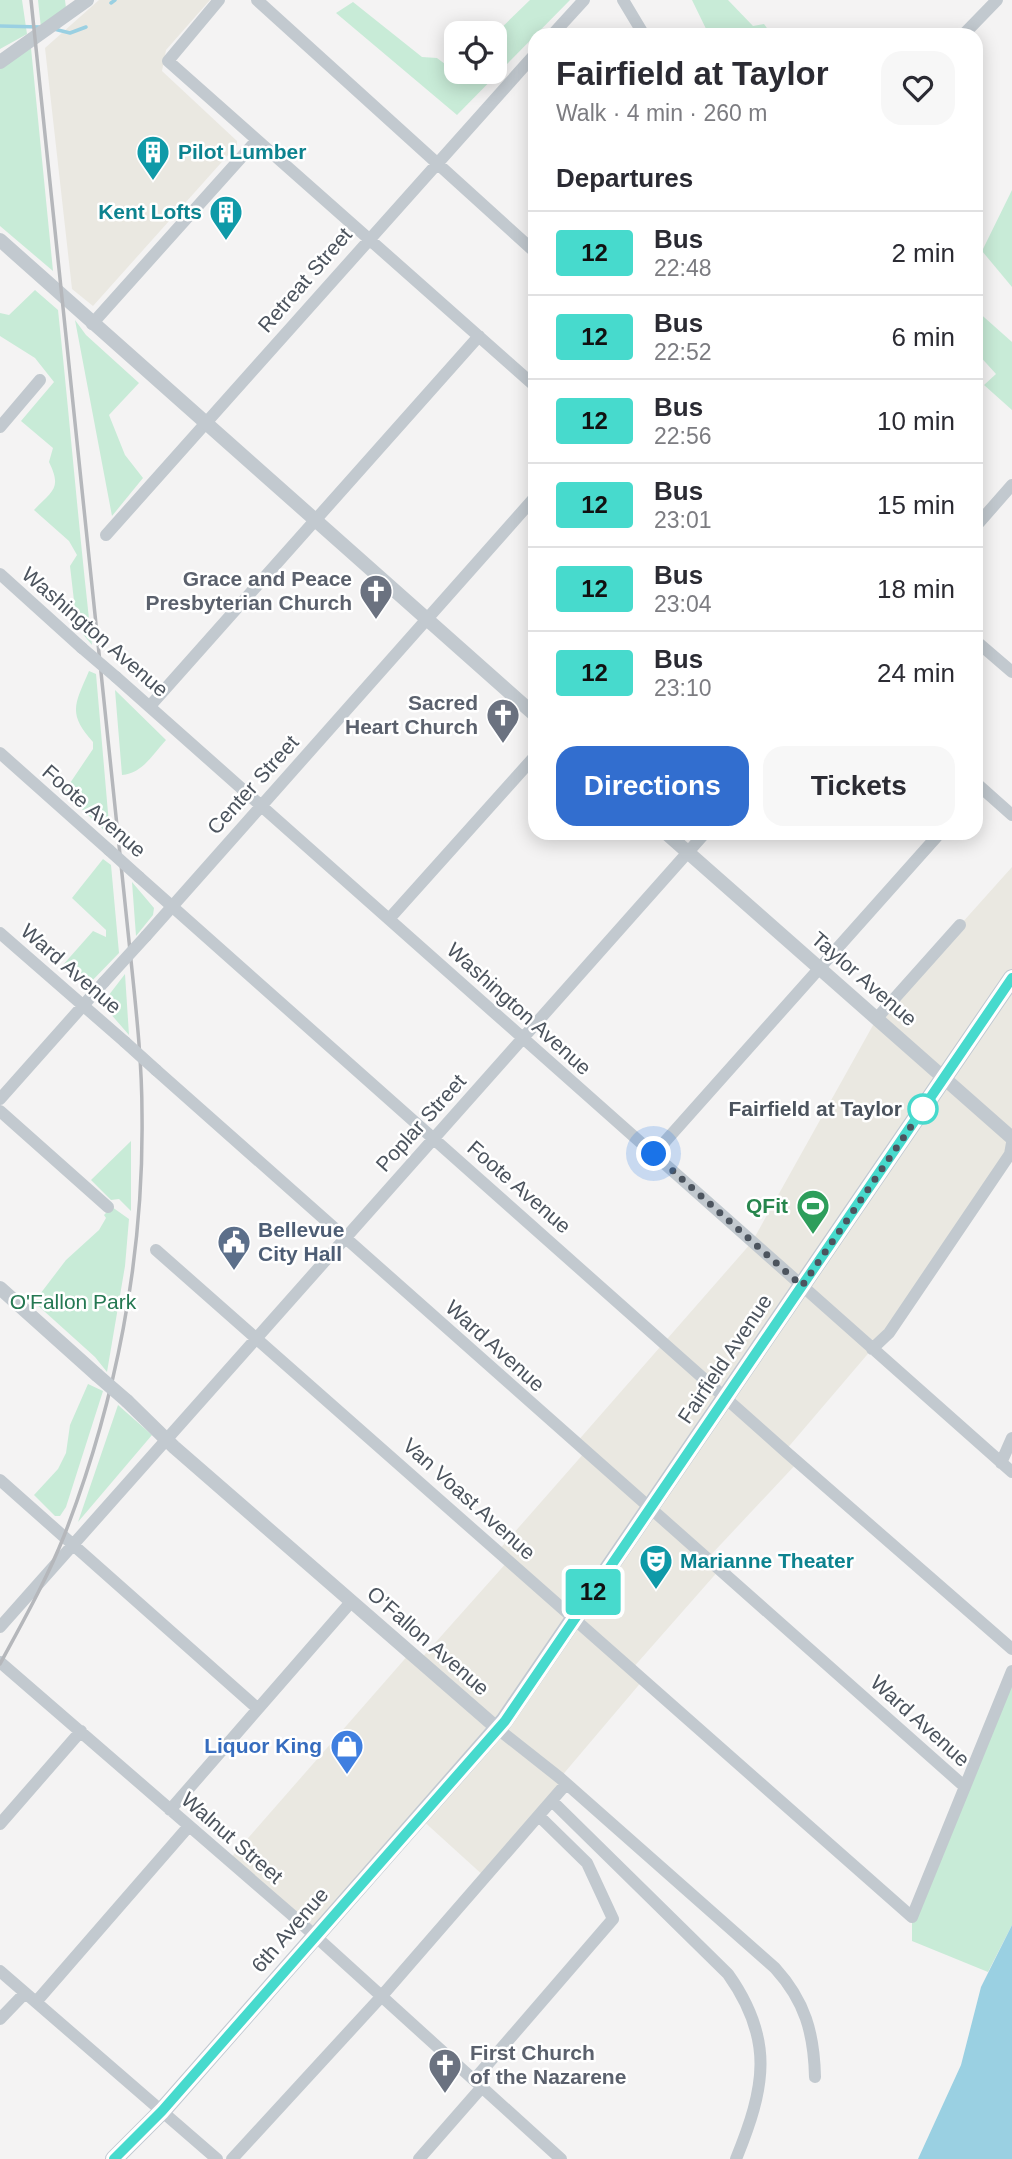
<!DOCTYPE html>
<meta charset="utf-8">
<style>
:root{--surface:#fff;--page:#f7f7f7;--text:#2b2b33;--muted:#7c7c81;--line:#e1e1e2;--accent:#326ecf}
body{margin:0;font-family:Arial,sans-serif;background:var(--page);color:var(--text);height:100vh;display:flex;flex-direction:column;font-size:26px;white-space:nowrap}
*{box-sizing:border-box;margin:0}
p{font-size:23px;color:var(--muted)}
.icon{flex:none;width:38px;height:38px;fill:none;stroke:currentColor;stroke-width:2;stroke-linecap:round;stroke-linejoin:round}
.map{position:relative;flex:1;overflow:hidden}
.side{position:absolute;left:528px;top:28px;width:455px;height:812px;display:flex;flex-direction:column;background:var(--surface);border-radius:21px;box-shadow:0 4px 18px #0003}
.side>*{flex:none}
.badge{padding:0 14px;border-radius:5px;font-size:24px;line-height:46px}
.controls{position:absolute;left:444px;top:21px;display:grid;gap:14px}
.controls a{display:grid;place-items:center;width:63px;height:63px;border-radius:14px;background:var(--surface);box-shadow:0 4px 18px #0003;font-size:35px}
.you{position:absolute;width:35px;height:35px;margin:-18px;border:5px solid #fff;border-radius:50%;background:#1a73e8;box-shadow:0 0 0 10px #1a73e833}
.map>.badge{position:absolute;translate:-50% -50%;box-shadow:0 0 0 4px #fff}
h2{padding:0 28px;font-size:26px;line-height:63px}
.round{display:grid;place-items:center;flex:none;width:74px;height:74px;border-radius:21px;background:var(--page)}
.overview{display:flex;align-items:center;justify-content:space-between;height:119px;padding:0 28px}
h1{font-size:33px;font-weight:800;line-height:52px}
.action{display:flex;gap:14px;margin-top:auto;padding:14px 28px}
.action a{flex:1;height:80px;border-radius:21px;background:var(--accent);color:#fff;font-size:28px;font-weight:800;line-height:80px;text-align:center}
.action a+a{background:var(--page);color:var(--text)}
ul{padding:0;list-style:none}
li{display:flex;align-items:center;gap:21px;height:84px;padding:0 28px;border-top:2px solid var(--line)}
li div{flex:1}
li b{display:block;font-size:26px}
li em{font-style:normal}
li .badge{min-width:77px;font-weight:700;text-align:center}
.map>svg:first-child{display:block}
.commercial{fill:#eae8e1}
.green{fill:#c8ebd7}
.water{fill:#9ad0e2}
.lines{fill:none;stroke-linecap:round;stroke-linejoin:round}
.stream{stroke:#9ad0e2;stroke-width:3.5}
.minor{stroke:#c2c9cf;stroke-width:12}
.tertiary{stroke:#c2c9cf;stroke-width:14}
.secondary{stroke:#c1c8d1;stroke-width:18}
.rail{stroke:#b5b7bb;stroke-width:3.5}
.minor-bridge{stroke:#c2c9cf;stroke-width:12}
.tertiary-bridge{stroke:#c2c9cf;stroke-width:14}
.line-casing{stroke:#fff;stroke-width:16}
.line{stroke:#47dacd;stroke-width:10}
.walk{stroke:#4c545e;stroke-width:7;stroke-dasharray:0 12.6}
.stop-dot{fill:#fff;stroke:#47dacd;stroke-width:3.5}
.labels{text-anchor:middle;stroke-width:5;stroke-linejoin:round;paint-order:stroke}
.culture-label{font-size:21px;font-weight:bold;fill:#0d838f;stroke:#fff;text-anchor:start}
.street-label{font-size:21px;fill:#4c545e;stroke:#fff}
.worship-label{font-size:21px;font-weight:bold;fill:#5b616d;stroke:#fff;text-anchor:end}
.stop-label{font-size:21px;font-weight:bold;fill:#4c545e;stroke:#fff;text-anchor:end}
.leisure-label{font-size:21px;font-weight:bold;fill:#27864d;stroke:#fff;text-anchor:end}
.service-label{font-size:21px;font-weight:bold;fill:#4e5e75;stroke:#fff;text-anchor:start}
.park-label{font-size:21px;fill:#247852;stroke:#fff}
.shop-label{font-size:21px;font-weight:bold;fill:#366cbe;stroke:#fff;text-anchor:end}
</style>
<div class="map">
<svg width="1012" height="2159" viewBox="0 0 1012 2159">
<rect width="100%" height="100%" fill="#f4f3f3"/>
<path class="commercial" d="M 99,0 L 210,0 L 166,50 L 162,71 L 237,141 L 237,145 L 93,306 L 72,289 L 45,48 Z
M 1012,867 L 1012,1143 L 872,1349 L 785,1451 L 798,1462 L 708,1558 L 720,1569 L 632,1669 L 643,1680 L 560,1778 L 566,1784 L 485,1877 L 420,1818 L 314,1936 L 228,1861 L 410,1653 L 419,1661 L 508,1561 L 498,1551 L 585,1452 L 576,1443 L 752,1242 L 877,1018 Z"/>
<path class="green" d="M 0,0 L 22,0 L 27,34 L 0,49 Z
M 38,0 L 65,0 L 66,8 L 41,28 Z
M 530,0 L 570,0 L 457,115 L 336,13 L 353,2 L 422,57 L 437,58 L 457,73 L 495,72 L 495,34 Z
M 692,0 L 728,0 L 753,26 L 764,24 L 772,35 L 709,35 Z
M 31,48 L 53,271 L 0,226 L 0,68 Z
M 1012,190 L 1012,287 L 982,251 Z
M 35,290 L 58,310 C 70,422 79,533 92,645 L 77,627 L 70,566 L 77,555 L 69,541 L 34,510 C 53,490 62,489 49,462 L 53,448 L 21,421 L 54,382 L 35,358 L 0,336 L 0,313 L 9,315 Z
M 976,310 L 1012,342 L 1012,410 L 984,385 L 996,374 L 977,353 Z
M 75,320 L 86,335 L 139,383 L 109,415 L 125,455 L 143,478 L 112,516 Z
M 89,671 L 96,674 L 110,836 L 64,792 L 93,749 L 93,742 C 67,713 75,704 89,671 Z
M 115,690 L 166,740 C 152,755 143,773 122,775 Z
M 103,859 L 111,865 L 119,953 L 86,987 L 62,966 L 93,931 L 106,937 L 106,930 L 72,898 Z
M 132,882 L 154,908 L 153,915 L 136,936 Z
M 125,974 L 129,1035 L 102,1004 Z
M 131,1141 L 131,1211 L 119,1199 L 111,1200 L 91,1180 Z
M 112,1207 L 129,1219 L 125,1266 L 107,1372 L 95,1357 L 34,1302 L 66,1260 L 99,1230 L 106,1218 L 104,1215 Z
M 88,1384 L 103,1391 L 66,1507 L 60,1516 L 55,1516 L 34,1495 L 58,1469 L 66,1453 L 70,1425 Z
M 118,1405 L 152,1435 L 78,1522 Z
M 1012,1671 L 1012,1925 L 988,1972 L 912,1941 L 912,1917 Z"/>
<path class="water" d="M 1012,1925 L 1012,2159 L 918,2159 L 961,2065 L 981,1987 Z"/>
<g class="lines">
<path class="stream" d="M 111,3 L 115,0
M 0,26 L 40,27
M 54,29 L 70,33 L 86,27"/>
<path class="minor" d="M 219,0 L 168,61 L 536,387
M 257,0 L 536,253
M 623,0 L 644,35
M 552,35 L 584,0
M 963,35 L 997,0
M 92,324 L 256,141
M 0,427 L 40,380
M 976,526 L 1012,485
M 106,535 L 536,53
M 0,574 L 82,648
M 976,641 L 1012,672
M 116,677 L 1012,1472
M 150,706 L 479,336
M 0,753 L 109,850
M 976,783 L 1012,815
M 139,877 L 785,1451 L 1012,1649
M 389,919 L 536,755
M 0,933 L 125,1042
M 146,936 L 536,496
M 877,1018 L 960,925
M 156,1070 L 965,1787
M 0,1099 L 104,982
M 0,1111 L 108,1207
M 654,1154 L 940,833
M 156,1250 L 912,1917 L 1012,1671
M 872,1349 L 889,1333 L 1010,1154 L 1012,1143
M 1001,1463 L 1012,1438
M 0,1480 L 257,1708
M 0,1627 L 705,833
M 0,1662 L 292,1915 L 561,2159
M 498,1729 L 560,1778 L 775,1968 C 805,2001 814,2033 815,2077
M 552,1801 L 728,1974 C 775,2040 765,2088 736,2159
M 170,1810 L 351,1602
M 0,1824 L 81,1731
M 0,1971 L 217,2159
M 36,2002 L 189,1826
M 0,2019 L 25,1993
M 474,2080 L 613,1919 L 587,1863 L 540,1817
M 232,2159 L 380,1998 L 566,1784
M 419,2159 L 482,2087"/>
<path class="tertiary" d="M 0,62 L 87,0
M 0,240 L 536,716
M 666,833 L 1012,1138
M 0,1288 L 97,1375
M 127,1401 L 174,1447 L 498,1729"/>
<path class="secondary" d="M 114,2159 L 162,2111 L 504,1721 L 1012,978"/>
<path class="rail" d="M 0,1664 C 22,1623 47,1579 64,1536 C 116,1402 144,1257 142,1114 C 142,1066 137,1018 132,970 L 31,0"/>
<path class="minor-bridge" d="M 82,648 L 116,677
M 109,850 L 139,877
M 104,982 L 146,936
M 125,1042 L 156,1070"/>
<path class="tertiary-bridge" d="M 97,1375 L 127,1401"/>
</g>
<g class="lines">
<defs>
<path id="line" d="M 114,2159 L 162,2111 L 505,1721 L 1012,978"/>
</defs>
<use href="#line" class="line-casing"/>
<use href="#line" class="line"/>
<path class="walk" d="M 654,1154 L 802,1286 L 923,1109"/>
</g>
<defs>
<symbol id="building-pin" viewBox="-11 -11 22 30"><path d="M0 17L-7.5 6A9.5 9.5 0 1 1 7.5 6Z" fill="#0f9aa8" stroke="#fff"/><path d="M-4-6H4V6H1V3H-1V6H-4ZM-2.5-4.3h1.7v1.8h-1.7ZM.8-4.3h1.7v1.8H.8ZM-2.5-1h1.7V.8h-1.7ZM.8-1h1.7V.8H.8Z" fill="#fff"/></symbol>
<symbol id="church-pin" viewBox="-11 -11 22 30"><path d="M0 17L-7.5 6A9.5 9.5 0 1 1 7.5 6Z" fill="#6b7280" stroke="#fff"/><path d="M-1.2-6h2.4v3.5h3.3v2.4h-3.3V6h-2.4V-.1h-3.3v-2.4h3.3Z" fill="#fff"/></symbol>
<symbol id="stadium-pin" viewBox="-11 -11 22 30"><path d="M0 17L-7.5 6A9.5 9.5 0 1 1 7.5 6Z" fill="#2e9e5b" stroke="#fff"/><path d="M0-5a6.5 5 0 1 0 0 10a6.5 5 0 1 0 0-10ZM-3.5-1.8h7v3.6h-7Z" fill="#fff"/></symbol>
<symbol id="civic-pin" viewBox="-11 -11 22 30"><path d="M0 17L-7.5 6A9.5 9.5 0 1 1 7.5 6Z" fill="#5c6f8a" stroke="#fff"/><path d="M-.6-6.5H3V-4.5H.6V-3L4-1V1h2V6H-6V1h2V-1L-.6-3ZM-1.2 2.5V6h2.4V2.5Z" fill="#fff"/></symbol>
<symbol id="theatre-pin" viewBox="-11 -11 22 30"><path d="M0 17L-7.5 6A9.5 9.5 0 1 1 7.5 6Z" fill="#0f9aa8" stroke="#fff"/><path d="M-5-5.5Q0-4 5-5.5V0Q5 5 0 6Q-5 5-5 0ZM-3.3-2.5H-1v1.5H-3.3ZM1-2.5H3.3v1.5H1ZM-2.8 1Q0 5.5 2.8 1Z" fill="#fff"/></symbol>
<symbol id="shop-pin" viewBox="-11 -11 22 30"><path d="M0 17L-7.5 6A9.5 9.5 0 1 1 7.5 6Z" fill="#3f7fe0" stroke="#fff"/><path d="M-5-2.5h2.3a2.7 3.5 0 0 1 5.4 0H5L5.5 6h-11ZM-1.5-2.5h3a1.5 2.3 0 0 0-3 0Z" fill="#fff"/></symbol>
</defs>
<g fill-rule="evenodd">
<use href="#building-pin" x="134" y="133" width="38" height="52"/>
<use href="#building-pin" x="207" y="193" width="38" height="52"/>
<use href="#church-pin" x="357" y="572" width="38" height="52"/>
<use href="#church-pin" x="484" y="696" width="38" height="52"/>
<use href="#stadium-pin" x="794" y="1187" width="38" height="52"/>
<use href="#civic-pin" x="215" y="1223" width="38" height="52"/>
<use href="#theatre-pin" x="637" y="1542" width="38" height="52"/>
<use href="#shop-pin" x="328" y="1727" width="38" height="52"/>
<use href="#church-pin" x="426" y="2046" width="38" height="52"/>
</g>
<circle class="stop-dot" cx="923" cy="1109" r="14"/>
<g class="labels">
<g class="culture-label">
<text x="178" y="159">Pilot Lumber</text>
<text x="202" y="219" text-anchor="end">Kent Lofts</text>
<text x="680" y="1568">Marianne Theater</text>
</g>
<g class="street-label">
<text transform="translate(305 280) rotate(-49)" y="7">Retreat Street</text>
<text transform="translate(95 632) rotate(41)" y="7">Washington Avenue</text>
<text transform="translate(253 785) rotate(-48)" y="7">Center Street</text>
<text transform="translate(94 811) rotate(41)" y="7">Foote Avenue</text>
<text transform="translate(71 969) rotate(41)" y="7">Ward Avenue</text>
<text transform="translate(864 979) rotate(41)" y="7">Taylor Avenue</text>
<text transform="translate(519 1009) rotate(42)" y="7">Washington Avenue</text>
<text transform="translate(421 1123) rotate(-48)" y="7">Poplar Street</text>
<text transform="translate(519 1187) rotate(41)" y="7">Foote Avenue</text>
<text transform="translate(495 1346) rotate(42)" y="7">Ward Avenue</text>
<text transform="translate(725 1359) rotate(-56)" y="7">Fairfield Avenue</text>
<text transform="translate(469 1499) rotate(42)" y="7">Van Voast Avenue</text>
<text transform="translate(428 1641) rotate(41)" y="7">O’Fallon Avenue</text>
<text transform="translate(920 1721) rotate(42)" y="7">Ward Avenue</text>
<text transform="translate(232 1838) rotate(41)" y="7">Walnut Street</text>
<text transform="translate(290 1930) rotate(-49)" y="7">6th Avenue</text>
</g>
<g class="worship-label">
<text x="352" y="586">Grace and Peace<tspan x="352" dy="24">Presbyterian Church</tspan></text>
<text x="478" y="710">Sacred<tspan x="478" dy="24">Heart Church</tspan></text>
<text x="470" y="2060" text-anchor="start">First Church<tspan x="470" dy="24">of the Nazarene</tspan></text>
</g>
<g class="stop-label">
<text x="902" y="1116">Fairfield at Taylor</text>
</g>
<g class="leisure-label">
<text x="788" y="1213">QFit</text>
</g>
<g class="service-label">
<text x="258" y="1237">Bellevue<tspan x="258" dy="24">City Hall</tspan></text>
</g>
<g class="park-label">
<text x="73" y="1309">O'Fallon Park</text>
</g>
<g class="shop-label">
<text x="322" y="1753">Liquor King</text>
</g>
</g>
</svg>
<div class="controls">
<a><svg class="icon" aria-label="locate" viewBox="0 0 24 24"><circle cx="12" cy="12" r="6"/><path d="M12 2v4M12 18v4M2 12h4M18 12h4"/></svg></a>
</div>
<div class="you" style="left:654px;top:1154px"></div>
<b class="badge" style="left:593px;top:1592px;background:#47dacd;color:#111">12</b>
<section class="side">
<div class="overview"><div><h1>Fairfield at Taylor</h1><p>Walk · 4 min · 260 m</p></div><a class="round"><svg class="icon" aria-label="heart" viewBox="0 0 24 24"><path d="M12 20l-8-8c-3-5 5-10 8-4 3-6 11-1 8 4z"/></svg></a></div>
<h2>Departures</h2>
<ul>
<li><span class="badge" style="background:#47dacd;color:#111">12</span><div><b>Bus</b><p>22:48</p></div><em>2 min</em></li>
<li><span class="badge" style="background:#47dacd;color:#111">12</span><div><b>Bus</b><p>22:52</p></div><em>6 min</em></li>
<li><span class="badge" style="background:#47dacd;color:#111">12</span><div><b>Bus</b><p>22:56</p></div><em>10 min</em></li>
<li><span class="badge" style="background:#47dacd;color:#111">12</span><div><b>Bus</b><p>23:01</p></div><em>15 min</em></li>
<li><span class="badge" style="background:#47dacd;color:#111">12</span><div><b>Bus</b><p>23:04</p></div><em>18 min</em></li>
<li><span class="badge" style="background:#47dacd;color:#111">12</span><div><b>Bus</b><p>23:10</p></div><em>24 min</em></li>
</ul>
<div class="action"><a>Directions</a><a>Tickets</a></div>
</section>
</div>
